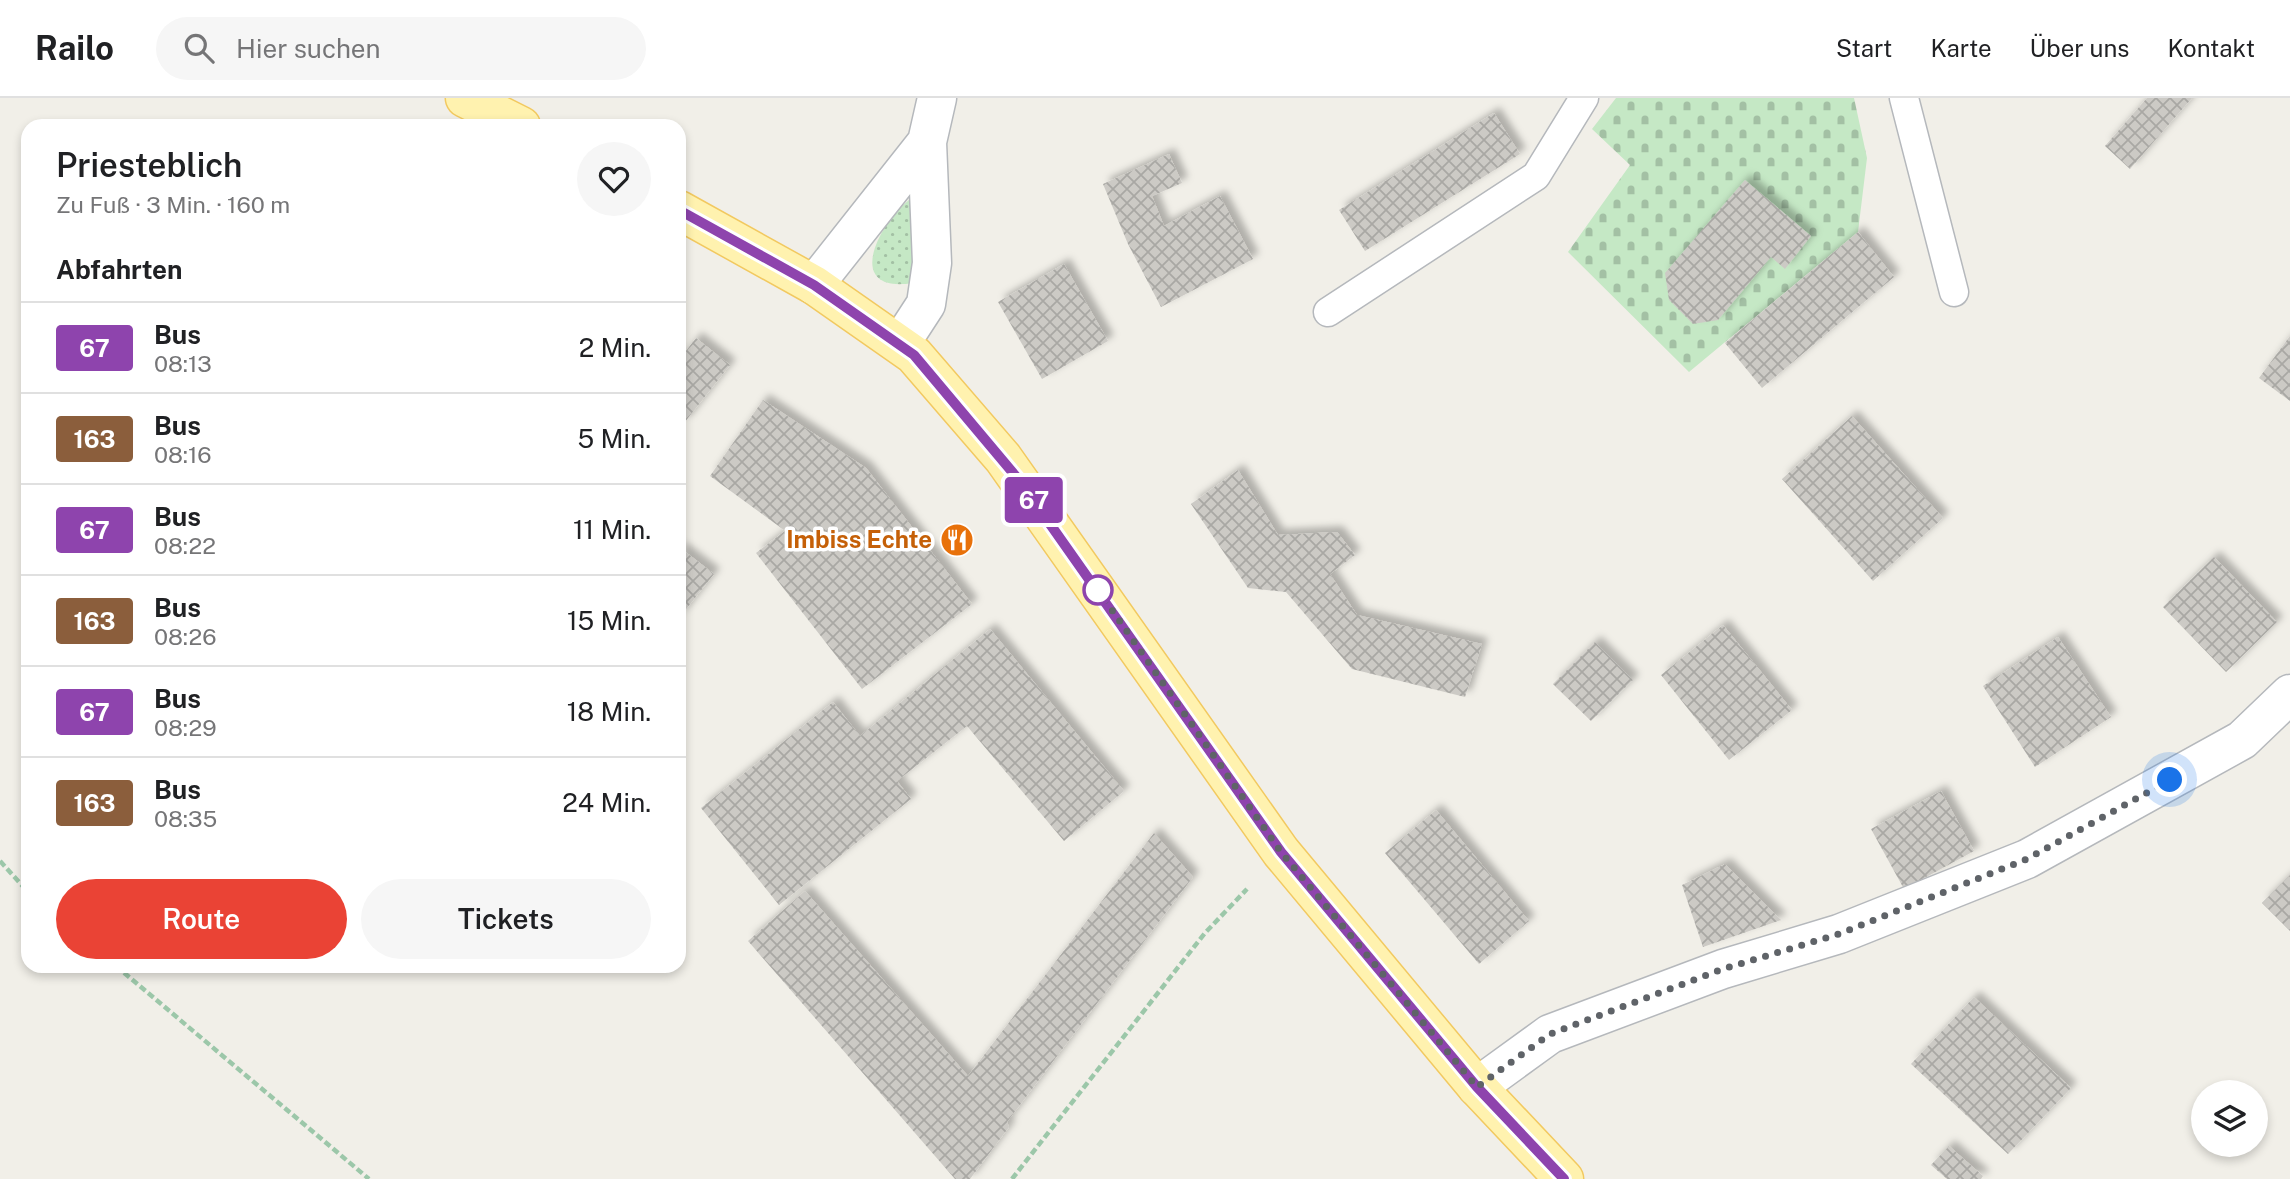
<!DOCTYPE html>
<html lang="de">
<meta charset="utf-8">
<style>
:root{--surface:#fff;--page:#f6f6f6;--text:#202124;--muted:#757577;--line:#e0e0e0;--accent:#ea4335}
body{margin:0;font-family:"Public Sans",sans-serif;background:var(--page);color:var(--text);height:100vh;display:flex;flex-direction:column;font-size:26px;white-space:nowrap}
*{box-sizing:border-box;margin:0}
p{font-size:23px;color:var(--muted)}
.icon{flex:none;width:38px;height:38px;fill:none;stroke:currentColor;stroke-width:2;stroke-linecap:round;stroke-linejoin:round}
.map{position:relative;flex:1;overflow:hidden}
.side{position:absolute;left:21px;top:21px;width:665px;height:854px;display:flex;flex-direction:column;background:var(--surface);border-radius:21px;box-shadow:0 4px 10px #0003}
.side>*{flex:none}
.badge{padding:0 14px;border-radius:5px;font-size:24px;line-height:46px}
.controls{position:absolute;left:2191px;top:982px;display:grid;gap:14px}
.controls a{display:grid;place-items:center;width:77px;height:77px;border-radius:50%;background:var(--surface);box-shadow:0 4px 10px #0003;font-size:35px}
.you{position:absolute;width:35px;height:35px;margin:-18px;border:5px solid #fff;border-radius:50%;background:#1a73e8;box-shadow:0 0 0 10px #1a73e833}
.map>.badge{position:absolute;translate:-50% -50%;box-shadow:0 0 0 4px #fff}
h2{padding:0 35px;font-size:26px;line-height:63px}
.round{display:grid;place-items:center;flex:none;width:74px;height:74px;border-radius:37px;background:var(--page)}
.head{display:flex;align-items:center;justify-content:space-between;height:119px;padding:0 35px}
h1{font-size:33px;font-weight:600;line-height:52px}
.action{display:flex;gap:14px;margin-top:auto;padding:14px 35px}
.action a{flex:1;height:80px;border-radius:42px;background:var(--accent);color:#fff;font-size:28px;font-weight:600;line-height:80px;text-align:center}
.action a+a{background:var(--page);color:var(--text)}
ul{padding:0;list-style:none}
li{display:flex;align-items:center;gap:21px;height:91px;padding:0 35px;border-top:2px solid var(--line)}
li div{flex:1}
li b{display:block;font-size:26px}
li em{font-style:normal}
li .badge{min-width:77px;font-weight:700;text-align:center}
header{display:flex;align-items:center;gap:42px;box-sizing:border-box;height:98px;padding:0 35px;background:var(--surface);border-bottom:2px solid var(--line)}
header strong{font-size:33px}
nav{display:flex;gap:38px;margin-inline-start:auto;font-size:24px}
.search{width:490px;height:63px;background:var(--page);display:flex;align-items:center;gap:18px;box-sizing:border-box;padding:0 24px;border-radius:38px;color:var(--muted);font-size:26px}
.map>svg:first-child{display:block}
.grass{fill:url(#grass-dots)}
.cemetery{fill:url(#cemetery-stones)}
.building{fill:url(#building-cross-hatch);filter:url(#shadow)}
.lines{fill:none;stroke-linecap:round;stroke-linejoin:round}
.service-casing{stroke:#b5b8bc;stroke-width:31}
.minor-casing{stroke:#b5b8bc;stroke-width:41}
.primary-casing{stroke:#f2c960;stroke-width:41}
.path{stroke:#9cc7a9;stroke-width:4.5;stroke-dasharray:7 3.5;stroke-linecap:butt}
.service{stroke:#fff;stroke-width:28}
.minor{stroke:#fff;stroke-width:38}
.primary{stroke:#fff2af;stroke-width:38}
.line-casing{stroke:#fff;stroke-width:16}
.line{stroke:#8e44ad;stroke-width:10}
.walk{stroke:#5f6368;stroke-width:7;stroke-dasharray:0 12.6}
.stop-dot{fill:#fff;stroke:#8e44ad;stroke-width:3.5}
.labels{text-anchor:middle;stroke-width:7;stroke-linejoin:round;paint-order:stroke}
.food-label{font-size:24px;font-weight:bold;fill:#c56008;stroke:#fff;text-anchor:end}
</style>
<header>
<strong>Railo</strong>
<div class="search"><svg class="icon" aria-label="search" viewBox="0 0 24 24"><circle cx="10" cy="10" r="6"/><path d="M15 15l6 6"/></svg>Hier suchen</div>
<nav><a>Start</a><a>Karte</a><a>Über uns</a><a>Kontakt</a></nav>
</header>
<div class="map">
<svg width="2290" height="1081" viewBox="0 0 2290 1081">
<defs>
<pattern id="grass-dots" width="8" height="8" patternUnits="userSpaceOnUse" patternTransform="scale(1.75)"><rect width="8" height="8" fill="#c5e8c5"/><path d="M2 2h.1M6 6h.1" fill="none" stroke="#a3c0a4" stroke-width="1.8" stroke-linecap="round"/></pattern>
<pattern id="cemetery-stones" width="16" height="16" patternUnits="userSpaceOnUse" patternTransform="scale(1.75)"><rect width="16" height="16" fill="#c5e8c5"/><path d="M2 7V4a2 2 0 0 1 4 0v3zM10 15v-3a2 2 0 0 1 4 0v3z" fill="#a3c0a4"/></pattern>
<pattern id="building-cross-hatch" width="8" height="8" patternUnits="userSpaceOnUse" patternTransform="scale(1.75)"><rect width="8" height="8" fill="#cccac5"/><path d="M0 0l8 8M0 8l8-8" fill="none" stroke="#a9a8a4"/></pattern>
<filter id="shadow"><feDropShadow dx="6" dy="-6" stdDeviation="3.5" flood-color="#0004"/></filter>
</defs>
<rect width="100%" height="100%" fill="#f1efe8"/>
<path class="grass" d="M 909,102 L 915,103 L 913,185 C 843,196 878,126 909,102 Z"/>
<path class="cemetery" d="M 1616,0 L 1854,0 L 1867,60 L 1858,134 L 1689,274 L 1568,154 L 1630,67 L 1592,31 Z"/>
<path class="building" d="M 2147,0 L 2192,0 L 2130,71 L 2105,48 Z
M 1494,15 L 1520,56 L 1365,153 L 1339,112 Z
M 1169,56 L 1182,85 L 1152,98 L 1164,128 L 1220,98 L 1253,161 L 1161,209 L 1128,146 L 1103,86 Z
M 1745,82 L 1811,138 L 1785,171 L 1771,159 L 1718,222 L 1693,226 L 1669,202 L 1665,175 Z
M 1858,134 L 1894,179 L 1762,290 L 1725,245 Z
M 1064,166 L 1108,243 L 1042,281 L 998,204 Z
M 2290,238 L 2290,303 L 2259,280 Z
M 696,240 L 730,267 L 684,325 L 679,321 L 679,262 Z
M 763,302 L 866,370 L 972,506 L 862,591 L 756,455 L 794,426 L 784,432 L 710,378 Z
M 1852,318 L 1943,420 L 1873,483 L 1782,381 Z
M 1238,372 L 1278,437 L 1337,434 L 1355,457 L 1330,476 L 1357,517 L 1482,546 L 1465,599 L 1352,571 L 1286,494 L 1248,490 L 1191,406 Z
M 679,449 L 714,476 L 679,520 Z
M 2214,459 L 2277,524 L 2226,574 L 2163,509 Z
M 1723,527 L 1792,612 L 1729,662 L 1661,577 Z
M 990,531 L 1124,693 L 1064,743 L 967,628 L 897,683 L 911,701 L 779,807 L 701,710 L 833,604 L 860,638 Z
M 2058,539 L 2111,619 L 2035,669 L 1983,588 Z
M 1595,544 L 1633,582 L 1591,623 L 1553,586 Z
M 1941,693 L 1974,753 L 1904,791 L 1871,731 Z
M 1436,712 L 1529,823 L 1479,866 L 1385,755 Z
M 1154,735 L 1193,779 L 1007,1024 L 1009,1029 L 970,1081 L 955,1081 L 748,843 L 805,793 L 968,978 Z
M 1725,766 L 1781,822 L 1703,849 L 1682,787 Z
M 2290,777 L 2290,833 L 2262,805 Z
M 1974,899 L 2071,990 L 2008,1056 L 1911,966 Z
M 1949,1048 L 1983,1078 L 1981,1081 L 1947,1081 L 1931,1067 Z"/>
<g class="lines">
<defs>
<path id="service" d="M 1904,0 L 1954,194
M 1328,214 L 1536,78 L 1584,0"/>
<path id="minor" d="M 814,187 L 927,44
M 900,246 L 926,206 L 932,165 L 927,44 L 937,0
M 1477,989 L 1550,936 L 1723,871 L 1839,836 L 2027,761 L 2242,642 L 2290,596"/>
<path id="primary" d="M 465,0 L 521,28
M 679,112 L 814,187 L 914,257 L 1003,360 L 1281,754 L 1477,989 L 1564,1081"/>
</defs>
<use href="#service" class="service-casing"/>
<use href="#minor" class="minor-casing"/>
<use href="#primary" class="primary-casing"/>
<path class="path" d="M 0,763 L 28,794
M 116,868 L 369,1081
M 1012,1081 L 1205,835 L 1247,791"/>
<use href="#service" class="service"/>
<use href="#minor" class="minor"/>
<use href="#primary" class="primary"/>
</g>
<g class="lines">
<defs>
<path id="line" d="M 679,112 L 814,187 L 914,257 L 1019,382 L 1281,754 L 1477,989 L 1564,1081"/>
</defs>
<use href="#line" class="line-casing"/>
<use href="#line" class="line"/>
<path class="walk" d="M 1098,492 L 1281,754 L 1477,989 L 1550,936 L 1723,871 L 1839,836 L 2027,761 L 2170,682"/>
</g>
<defs>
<symbol id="restaurant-disc" viewBox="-11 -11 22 22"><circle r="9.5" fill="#e8710a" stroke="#fff"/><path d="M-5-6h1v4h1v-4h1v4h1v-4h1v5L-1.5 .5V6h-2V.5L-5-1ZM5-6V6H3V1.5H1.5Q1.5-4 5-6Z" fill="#fff"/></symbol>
</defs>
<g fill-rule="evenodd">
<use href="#restaurant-disc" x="938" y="423" width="38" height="38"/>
</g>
<circle class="stop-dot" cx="1098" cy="492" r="14"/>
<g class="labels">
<g class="food-label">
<text x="932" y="450">Imbiss Echte</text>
</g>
</g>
</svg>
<div class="controls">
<a><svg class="icon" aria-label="layers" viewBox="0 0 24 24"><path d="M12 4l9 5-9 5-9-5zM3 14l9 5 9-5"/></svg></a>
</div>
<div class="you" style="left:2170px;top:682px"></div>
<b class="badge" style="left:1034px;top:402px;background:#8e44ad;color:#fff">67</b>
<section class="side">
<div class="head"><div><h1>Priesteblich</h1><p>Zu Fuß · 3 Min. · 160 m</p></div><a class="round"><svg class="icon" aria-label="heart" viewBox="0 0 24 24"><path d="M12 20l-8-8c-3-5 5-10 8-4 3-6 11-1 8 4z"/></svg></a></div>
<h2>Abfahrten</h2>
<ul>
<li><span class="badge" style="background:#8e44ad;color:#fff">67</span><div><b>Bus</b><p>08:13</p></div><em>2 Min.</em></li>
<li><span class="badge" style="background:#8b5e3c;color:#fff">163</span><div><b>Bus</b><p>08:16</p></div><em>5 Min.</em></li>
<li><span class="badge" style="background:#8e44ad;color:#fff">67</span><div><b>Bus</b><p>08:22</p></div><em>11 Min.</em></li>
<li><span class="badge" style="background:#8b5e3c;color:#fff">163</span><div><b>Bus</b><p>08:26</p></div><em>15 Min.</em></li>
<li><span class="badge" style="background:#8e44ad;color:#fff">67</span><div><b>Bus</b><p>08:29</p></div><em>18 Min.</em></li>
<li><span class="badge" style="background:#8b5e3c;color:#fff">163</span><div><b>Bus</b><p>08:35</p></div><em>24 Min.</em></li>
</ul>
<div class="action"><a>Route</a><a>Tickets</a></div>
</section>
</div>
